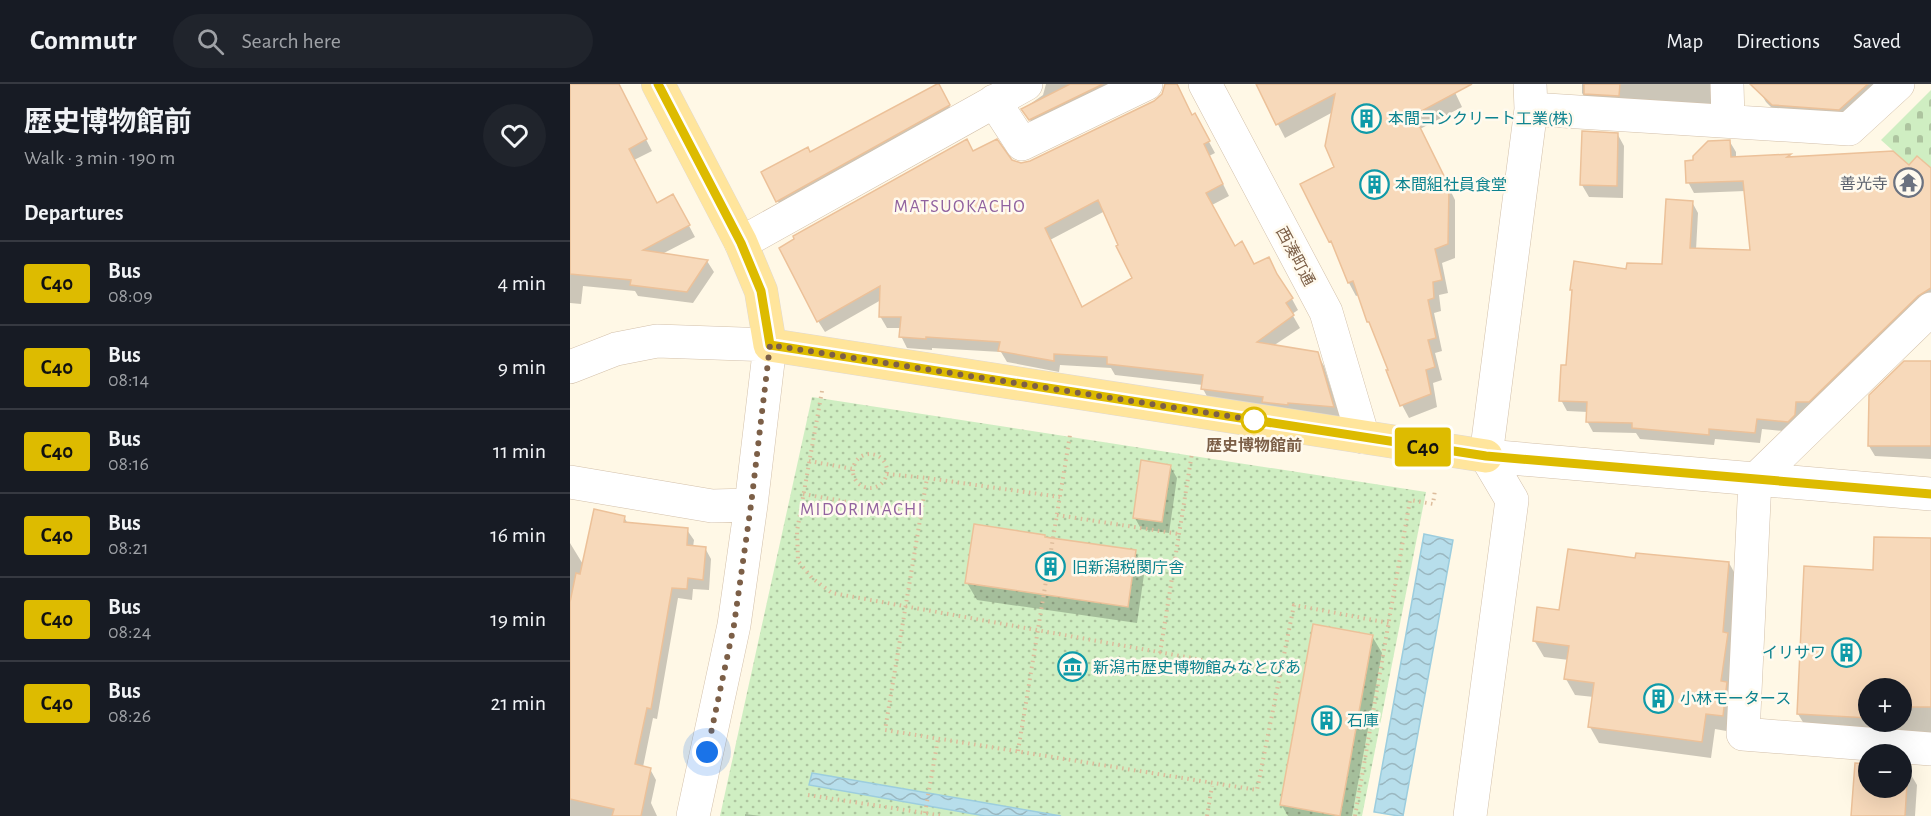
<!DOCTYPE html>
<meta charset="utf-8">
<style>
:root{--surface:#171b24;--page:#20242c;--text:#f1f3f6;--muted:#9ea1a6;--line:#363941}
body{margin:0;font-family:"Alegreya Sans","Noto Sans JP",sans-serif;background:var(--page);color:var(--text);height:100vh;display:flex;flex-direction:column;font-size:22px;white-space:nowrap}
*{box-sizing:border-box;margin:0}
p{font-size:20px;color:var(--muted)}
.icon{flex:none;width:33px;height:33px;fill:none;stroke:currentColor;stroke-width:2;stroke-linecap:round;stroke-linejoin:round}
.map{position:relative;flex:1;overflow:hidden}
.sheet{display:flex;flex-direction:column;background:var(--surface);width:570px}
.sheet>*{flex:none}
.badge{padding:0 12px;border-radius:4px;font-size:21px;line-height:39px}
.controls{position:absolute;left:1288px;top:594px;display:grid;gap:12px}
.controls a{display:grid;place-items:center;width:54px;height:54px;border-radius:50%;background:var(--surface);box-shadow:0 6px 24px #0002;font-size:30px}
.you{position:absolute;width:30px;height:30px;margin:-15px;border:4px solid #fff;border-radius:50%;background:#1a73e8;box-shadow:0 0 0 9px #1a73e833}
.map>.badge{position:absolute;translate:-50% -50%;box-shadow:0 0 0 3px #fff}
h2{padding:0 24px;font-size:22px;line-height:54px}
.round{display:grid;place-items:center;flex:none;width:63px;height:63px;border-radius:32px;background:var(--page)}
.overview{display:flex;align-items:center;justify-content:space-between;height:102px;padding:0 24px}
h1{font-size:28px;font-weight:700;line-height:45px}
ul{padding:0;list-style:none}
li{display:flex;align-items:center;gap:18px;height:84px;padding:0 24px;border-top:2px solid var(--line)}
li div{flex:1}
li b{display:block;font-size:22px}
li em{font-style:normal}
li .badge{min-width:66px;font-weight:700;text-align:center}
header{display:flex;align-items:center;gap:36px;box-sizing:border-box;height:84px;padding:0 30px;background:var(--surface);border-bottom:2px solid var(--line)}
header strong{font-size:28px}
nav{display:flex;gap:33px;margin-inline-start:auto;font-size:21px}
.search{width:420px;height:54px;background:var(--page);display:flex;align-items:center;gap:15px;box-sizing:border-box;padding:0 21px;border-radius:33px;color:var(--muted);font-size:22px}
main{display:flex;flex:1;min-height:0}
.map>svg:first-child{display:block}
.cemetery{fill:url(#cemetery-stones)}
.park{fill:url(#park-dots)}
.water{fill:url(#water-waves);stroke:#9ccdde;stroke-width:1.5}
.shadow{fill:#0003;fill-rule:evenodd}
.building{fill:#f7d9ba;stroke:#ecc199;stroke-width:1.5;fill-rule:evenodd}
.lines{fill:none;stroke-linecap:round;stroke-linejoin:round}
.minor-casing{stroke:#d3c0aa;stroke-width:34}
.major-casing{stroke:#e0d9d3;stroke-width:34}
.path{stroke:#ddbc9c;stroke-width:4;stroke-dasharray:1.5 4.5;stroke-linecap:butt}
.minor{stroke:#fff;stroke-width:33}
.major{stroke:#ffe59c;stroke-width:33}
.line-casing{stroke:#fff;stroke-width:14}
.line{stroke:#db0;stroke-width:9}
.walk{stroke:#7c5f47;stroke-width:6;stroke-dasharray:0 10.8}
.stop-dot{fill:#fff;stroke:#db0;stroke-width:3}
.labels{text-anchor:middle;stroke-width:5;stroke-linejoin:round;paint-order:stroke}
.culture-label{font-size:16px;fill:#0d838f;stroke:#fffaee;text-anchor:start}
.worship-label{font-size:16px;fill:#5b616d;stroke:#fffaee;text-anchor:end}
.street-label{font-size:16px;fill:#7c5f47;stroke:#fffaee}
.stop-label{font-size:16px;font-weight:bold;fill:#7c5f47;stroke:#fffaee}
.neighbourhood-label{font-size:18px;letter-spacing:1.5px;fill:#91629f;stroke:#fffaee}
</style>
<header>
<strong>Commutr</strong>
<div class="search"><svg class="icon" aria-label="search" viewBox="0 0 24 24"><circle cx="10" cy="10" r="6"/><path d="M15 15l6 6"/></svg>Search here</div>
<nav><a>Map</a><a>Directions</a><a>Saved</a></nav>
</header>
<main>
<section class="sheet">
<div class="overview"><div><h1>歴史博物館前</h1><p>Walk · 3 min · 190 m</p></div><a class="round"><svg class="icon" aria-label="heart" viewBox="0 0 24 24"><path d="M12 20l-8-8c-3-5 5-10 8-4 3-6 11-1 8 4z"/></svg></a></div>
<h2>Departures</h2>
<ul>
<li><span class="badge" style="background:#db0;color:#111">C40</span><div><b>Bus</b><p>08:09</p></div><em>4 min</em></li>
<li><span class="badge" style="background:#db0;color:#111">C40</span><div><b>Bus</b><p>08:14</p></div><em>9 min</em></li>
<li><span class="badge" style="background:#db0;color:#111">C40</span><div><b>Bus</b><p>08:16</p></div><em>11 min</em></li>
<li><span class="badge" style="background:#db0;color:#111">C40</span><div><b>Bus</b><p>08:21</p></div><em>16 min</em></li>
<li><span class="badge" style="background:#db0;color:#111">C40</span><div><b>Bus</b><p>08:24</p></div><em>19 min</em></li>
<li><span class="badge" style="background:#db0;color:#111">C40</span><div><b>Bus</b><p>08:26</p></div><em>21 min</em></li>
</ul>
</section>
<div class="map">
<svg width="1361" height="732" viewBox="0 0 1361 732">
<defs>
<pattern id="cemetery-stones" width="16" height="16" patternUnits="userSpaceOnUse" patternTransform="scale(1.5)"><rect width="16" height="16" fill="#cfeec2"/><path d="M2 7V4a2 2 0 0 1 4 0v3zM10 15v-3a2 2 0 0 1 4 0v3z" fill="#adc49f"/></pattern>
<pattern id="park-dots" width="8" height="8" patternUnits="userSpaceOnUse" patternTransform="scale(1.5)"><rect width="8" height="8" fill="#cfeec2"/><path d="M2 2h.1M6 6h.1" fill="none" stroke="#adc49f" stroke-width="1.8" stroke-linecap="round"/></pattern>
<pattern id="water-waves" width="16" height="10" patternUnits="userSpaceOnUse" patternTransform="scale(1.5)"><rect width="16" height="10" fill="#b7deeb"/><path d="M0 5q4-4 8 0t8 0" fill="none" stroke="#9ab7c0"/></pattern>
</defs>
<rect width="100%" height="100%" fill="#fff8e6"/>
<path class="cemetery" d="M 1361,6 L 1361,84 L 1347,72 L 1339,81 L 1311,56 Z"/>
<path class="park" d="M 242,313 L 856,408 L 792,732 L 150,732 Z"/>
<path class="water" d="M 854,450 L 883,456 L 833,732 L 829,732 L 804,728 Z
M 242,689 L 491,732 L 415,732 L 239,701 Z"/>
<path class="shadow" d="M 0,0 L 44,0 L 68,40 L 82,67 L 64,76 L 87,121 L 109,123 L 125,153 L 92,170 L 137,177 L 144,188 L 123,219 L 68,212 L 65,207 L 13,202 L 11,220 L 0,219 Z
M 476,0 L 563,0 L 467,47 L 453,25 L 473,11 Z
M 596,0 L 606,0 L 623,32 L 631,43 L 645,69 L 639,72 L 659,112 L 642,121 L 664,163 L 722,215 L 728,226 L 722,230 L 730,244 L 703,262 L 747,270 L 754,282 L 770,333 L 639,316 L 633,305 L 633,301 L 545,291 L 541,284 L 490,281 L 489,288 L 437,278 L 431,268 L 362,264 L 362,266 L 337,264 L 331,252 L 331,244 L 317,244 L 310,232 L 311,216 L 255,248 L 248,237 L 403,69 L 451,80 L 460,78 L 585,18 L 592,12 ZM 535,127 L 564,194 L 513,224 L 480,156 Z
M 687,0 L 881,0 L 892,23 L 850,45 L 885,116 L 885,174 L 872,179 L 878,209 L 869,211 L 871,227 L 864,229 L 872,267 L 865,269 L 872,296 L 863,299 L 867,323 L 839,334 L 832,321 L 820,286 L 805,248 L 799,238 L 789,211 L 786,212 L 779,199 L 768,171 L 732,101 L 766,84 L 763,28 L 715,54 Z
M 1012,0 L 1148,0 L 1144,27 L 1018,19 L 1012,9 Z
M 1198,0 L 1316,0 L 1275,35 L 1209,31 L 1196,18 L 1190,8 Z
M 375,13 L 385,33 L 214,129 L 193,88 Z
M 1048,51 L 1054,62 L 1053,114 L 1019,113 L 1012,101 Z
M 1139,58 L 1160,58 L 1166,68 L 1166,75 L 1220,71 L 1222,74 L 1361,86 L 1361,218 L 1224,348 L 1192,345 L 1190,359 L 1145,355 L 1144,361 L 1070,355 L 1066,349 L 1023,348 L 1017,337 L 1018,328 L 997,327 L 991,316 L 997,282 L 1003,208 L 1001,205 L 1058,187 L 1093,182 L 1122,118 L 1128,129 L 1126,166 L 1181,167 L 1175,107 L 1124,109 L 1118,98 L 1125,77 Z
M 1361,276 L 1361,375 L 1305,372 L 1299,362 Z
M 600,382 L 607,394 L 599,449 L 571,445 L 565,434 Z
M 54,433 L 58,440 L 117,446 L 124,456 L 123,463 L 135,464 L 141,475 L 139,506 L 123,505 L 122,516 L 108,514 L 87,635 L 83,634 L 73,683 L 80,685 L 86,696 L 81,719 L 87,732 L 0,732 L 0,459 L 14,482 Z
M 476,455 L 565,468 L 575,484 L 567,539 L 407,516 L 397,499 Z
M 1361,456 L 1361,652 L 1239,648 L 1228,630 L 1304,488 ZM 1299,604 L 1332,604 L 1332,638 L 1299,638 Z
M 1067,476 L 1159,479 L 1168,495 L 1162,648 L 1145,645 L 1141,674 L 1029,659 L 1020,643 L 1024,613 L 1005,611 L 996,595 L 999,576 L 974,573 L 964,556 L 991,528 Z
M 802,552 L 812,569 L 782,732 L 718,732 L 711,720 Z
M 1299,681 L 1299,704 L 1332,704 L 1332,684 L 1337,684 L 1347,701 L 1345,732 L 1283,732 Z
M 175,730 L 191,732 L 175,732 Z"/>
<path class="building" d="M 0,0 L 49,0 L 77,55 L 59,65 L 87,119 L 103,110 L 120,141 L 73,166 L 138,176 L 117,208 L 60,201 L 61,196 L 0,190 Z
M 367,0 L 369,0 L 380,21 L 206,118 L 191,88 L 238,63 L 240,68 Z
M 500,0 L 533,0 L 459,36 L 451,25 Z
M 595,0 L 607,0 L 622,31 L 625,29 L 640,57 L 634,60 L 653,100 L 636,109 L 665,162 L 672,157 L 684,180 L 699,173 L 707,190 L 723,214 L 716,219 L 724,231 L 687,258 L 748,268 L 764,323 L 718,319 L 718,321 L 692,318 L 693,313 L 631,305 L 633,291 L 537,280 L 537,273 L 484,270 L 484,277 L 428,267 L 430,258 L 356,253 L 356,255 L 329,253 L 331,233 L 309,233 L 310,202 L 247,238 L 209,164 L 224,155 L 223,152 L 397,55 L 403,67 L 427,55 L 442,76 L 451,79 L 460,77 L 584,17 L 592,10 ZM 528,116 L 548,161 L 546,162 L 562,194 L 512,223 L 475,144 Z
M 686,0 L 902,0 L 844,31 L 879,102 L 878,160 L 865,165 L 872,196 L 863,198 L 864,214 L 858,216 L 866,254 L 858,256 L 865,283 L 856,286 L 861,310 L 830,322 L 816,286 L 818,286 L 799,238 L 797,238 L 783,197 L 778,199 L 761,157 L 759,158 L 730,100 L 764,83 L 755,62 L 765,10 L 706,41 Z
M 1014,0 L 1050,0 L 1049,12 L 1014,10 Z
M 1180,0 L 1298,0 L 1269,26 L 1202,21 Z
M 1012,47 L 1048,49 L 1047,102 L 1010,101 Z
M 1160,56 L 1161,73 L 1221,70 L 1217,73 L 1323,67 L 1339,81 L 1347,72 L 1361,84 L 1361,204 L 1348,212 L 1239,318 L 1226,318 L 1225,331 L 1218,338 L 1187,335 L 1185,349 L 1139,345 L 1139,351 L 1062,344 L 1062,339 L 1016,338 L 1017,318 L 989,317 L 991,281 L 996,281 L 1002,206 L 1000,206 L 1004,177 L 1056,185 L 1057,179 L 1092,180 L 1096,115 L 1123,117 L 1120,164 L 1180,166 L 1173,97 L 1116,99 L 1115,77 L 1123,76 L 1123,72 L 1138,57 Z
M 1334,277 L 1361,277 L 1361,362 L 1298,362 L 1299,311 Z
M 571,376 L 601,381 L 592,438 L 563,434 Z
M 24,425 L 55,432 L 54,438 L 118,444 L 117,461 L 136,463 L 133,496 L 118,494 L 117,505 L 102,504 L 81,625 L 77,624 L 65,680 L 81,684 L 71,732 L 42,732 L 44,725 L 0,715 L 0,518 L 6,489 L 10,490 Z
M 404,440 L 475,451 L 475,453 L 566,466 L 558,523 L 395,499 Z
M 1304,453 L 1361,454 L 1361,623 L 1332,623 L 1332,604 L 1299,604 L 1299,634 L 1227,630 L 1234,482 L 1303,486 Z
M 998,465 L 1065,474 L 1066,469 L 1159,478 L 1153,548 L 1158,549 L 1151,597 L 1157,598 L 1153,632 L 1136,630 L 1132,658 L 1018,643 L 1024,599 L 994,595 L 999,562 L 963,557 L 967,523 L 989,526 Z
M 743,540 L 803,551 L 770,732 L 710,721 Z
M 1285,679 L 1299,680 L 1299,704 L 1332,704 L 1332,682 L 1338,683 L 1335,732 L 1281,732 Z"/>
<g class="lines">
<defs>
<path id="minor" d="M 635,0 L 756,228 L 793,353
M 1157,0 L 1158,36
M 424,17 L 452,60 L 576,0
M 961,25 L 1279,45 L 1328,0
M 171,159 L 456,0
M 1361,225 L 1185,396 L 1173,650 L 1361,665
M 0,283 L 46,265 L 87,257 L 200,261 L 181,421 L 164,541 L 123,732
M 916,372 L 1361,410
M 0,398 L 142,422 L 181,421
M 900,732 L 942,416 L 916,372 L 961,25 L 960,0"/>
<path id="major" d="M 88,0 L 171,159 L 191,207 L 200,261 L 916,372"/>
</defs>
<use href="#minor" class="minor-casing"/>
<use href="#major" class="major-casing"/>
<path class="path" d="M 252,307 L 227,447 L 228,477 L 242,494 L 262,509 L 710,590
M283 387a17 17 0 1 1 34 0a17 17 0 1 1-34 0Z
M 239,377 L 283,385
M 317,390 L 357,394
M 233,410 L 351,431
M 490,413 L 357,394 L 315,646 L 687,706 L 724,521 L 819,539
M 487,431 L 609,450
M 590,569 L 622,369
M 448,667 L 500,351
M 238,711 L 374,732
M 355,729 L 368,655
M 637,732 L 642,702
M 785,732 L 840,416 L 863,420 L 865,406"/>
<use href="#minor" class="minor"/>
<use href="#major" class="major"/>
</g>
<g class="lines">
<defs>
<path id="line" d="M 88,0 L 171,159 L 191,207 L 200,261 L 916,372 L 1361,410"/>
</defs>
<use href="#line" class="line-casing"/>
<use href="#line" class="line"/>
<path class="walk" d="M 137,668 L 164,541 L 181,421 L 200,261 L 684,336"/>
</g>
<defs>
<symbol id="building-ring" viewBox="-11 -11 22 22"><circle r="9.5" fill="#fffaee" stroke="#0f9aa8" stroke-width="1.5"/><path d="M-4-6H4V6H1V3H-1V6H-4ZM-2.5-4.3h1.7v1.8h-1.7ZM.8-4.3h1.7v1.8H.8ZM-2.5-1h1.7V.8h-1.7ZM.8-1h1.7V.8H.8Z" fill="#0f9aa8"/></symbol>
<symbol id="temple-ring" viewBox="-11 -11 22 22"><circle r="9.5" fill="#fffaee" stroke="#6b7280" stroke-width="1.5"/><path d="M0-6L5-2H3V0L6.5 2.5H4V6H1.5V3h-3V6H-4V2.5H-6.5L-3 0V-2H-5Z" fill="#6b7280"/></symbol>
<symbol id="museum-ring" viewBox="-11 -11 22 22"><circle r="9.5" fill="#fffaee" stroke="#0f9aa8" stroke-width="1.5"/><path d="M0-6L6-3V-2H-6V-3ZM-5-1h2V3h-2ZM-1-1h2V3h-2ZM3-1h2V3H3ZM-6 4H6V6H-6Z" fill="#0f9aa8"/></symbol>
</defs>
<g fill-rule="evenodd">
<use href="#building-ring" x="780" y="18" width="33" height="33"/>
<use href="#temple-ring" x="1322" y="82" width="33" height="33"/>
<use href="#building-ring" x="788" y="84" width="33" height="33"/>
<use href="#building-ring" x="464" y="466" width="33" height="33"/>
<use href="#building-ring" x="1260" y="552" width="33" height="33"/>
<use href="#museum-ring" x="486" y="566" width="33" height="33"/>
<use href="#building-ring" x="1072" y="598" width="33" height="33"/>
<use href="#building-ring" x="740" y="620" width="33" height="33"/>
</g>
<circle class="stop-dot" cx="684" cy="336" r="12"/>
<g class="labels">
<g class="culture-label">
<text x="818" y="40">本間コンクリート工業(株)</text>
<text x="825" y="106">本間組社員食堂</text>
<text x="502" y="489">旧新潟税関庁舎</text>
<text x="1256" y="574" text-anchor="end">イリサワ</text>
<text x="523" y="589">新潟市歴史博物館みなとぴあ</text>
<text x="1110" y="620">小林モータース</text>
<text x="777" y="642">石庫</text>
</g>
<g class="worship-label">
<text x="1318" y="105">善光寺</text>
</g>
<g class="street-label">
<text transform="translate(726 172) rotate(62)" y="6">西湊町通</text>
</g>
<g class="stop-label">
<text x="684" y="367">歴史博物館前</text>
</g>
<g class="neighbourhood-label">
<text x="390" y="128">MATSUOKACHO</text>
<text x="292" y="431">MIDORIMACHI</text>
</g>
</g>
</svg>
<div class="controls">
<a>+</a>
<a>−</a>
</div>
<div class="you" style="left:137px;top:668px"></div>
<b class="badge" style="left:853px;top:363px;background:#db0;color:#111">C40</b>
</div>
</main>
